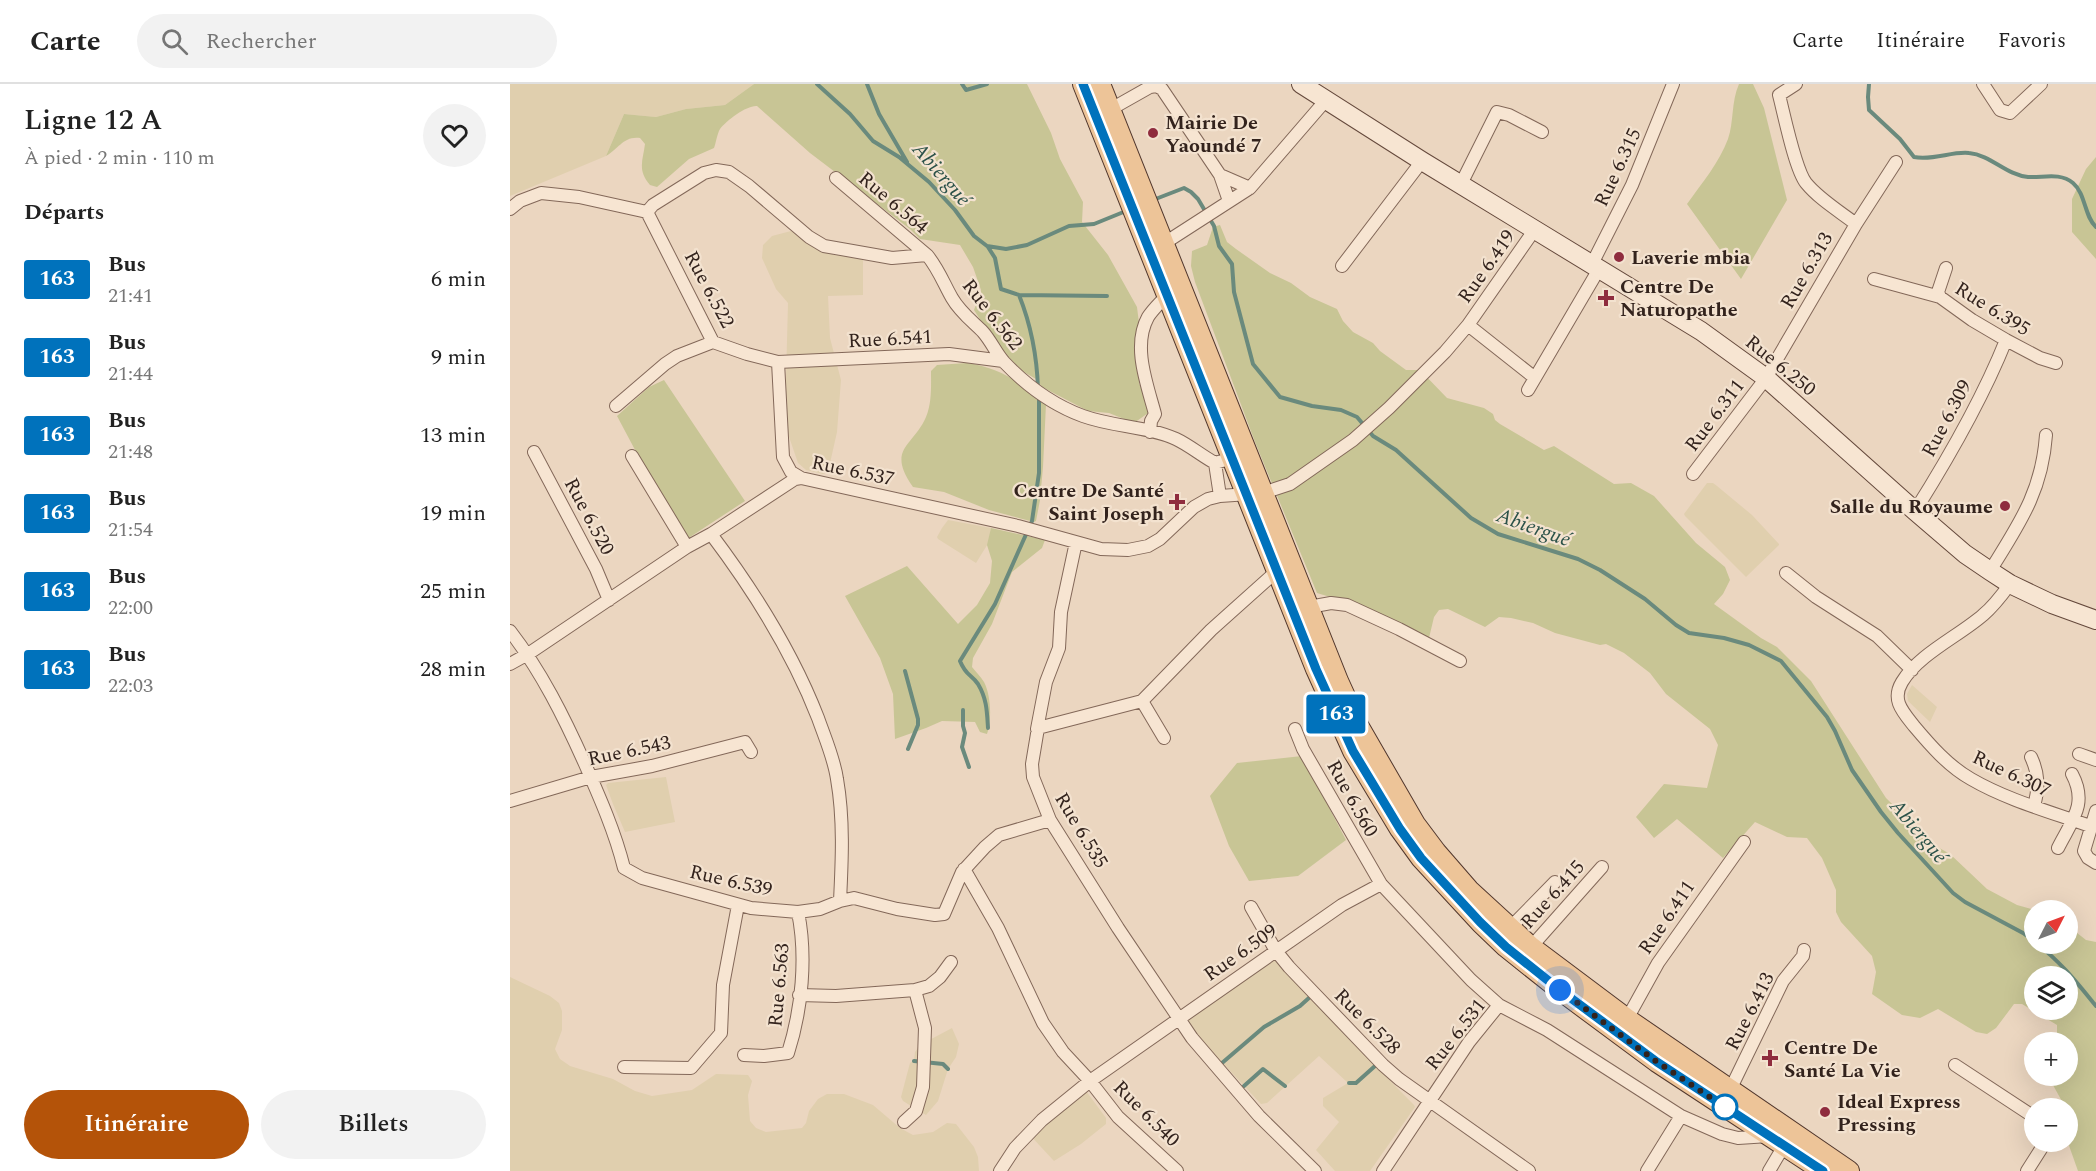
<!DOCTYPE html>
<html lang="fr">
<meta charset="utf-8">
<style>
:root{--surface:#fff;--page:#f2f2f2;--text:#222;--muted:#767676;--line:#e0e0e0;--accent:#b45309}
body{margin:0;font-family:Spectral,serif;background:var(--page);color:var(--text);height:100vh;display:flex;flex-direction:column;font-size:22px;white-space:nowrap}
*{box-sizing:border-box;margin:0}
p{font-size:20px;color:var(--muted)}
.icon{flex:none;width:33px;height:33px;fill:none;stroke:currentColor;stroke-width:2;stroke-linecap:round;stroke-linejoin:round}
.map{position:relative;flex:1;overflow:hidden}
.details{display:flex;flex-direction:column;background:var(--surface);width:510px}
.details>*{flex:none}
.badge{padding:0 12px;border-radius:4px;font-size:21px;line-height:39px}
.needle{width:39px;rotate:48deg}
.controls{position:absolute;left:1514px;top:816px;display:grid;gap:12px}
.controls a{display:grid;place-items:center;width:54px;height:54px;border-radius:50%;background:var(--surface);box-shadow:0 6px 24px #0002;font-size:30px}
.you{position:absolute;width:30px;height:30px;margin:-15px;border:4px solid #fff;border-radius:50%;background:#1a73e8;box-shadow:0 0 0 9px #1a73e833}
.map>.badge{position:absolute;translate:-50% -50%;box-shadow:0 0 0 3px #fff}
h2{padding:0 24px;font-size:22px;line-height:54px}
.round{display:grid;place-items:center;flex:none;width:63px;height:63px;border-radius:32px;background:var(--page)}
.headline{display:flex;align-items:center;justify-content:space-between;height:102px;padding:0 24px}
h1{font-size:28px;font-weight:600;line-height:45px}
.button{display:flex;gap:12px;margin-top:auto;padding:12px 24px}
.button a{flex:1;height:69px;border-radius:36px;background:var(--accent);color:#fff;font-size:24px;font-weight:600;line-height:69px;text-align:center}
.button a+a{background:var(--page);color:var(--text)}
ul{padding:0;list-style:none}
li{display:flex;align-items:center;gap:18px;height:78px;padding:0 24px}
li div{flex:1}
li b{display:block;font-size:22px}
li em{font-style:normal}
li .badge{min-width:66px;font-weight:700;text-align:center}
header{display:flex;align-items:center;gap:36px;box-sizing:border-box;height:84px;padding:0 30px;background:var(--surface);border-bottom:2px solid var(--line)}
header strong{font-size:28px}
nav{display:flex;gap:33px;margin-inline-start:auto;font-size:21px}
.search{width:420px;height:54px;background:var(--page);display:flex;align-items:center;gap:15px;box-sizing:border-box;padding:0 21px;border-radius:33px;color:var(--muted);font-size:22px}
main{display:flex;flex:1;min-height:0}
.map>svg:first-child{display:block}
.farmland{fill:#e0cfae}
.green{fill:#c8c595;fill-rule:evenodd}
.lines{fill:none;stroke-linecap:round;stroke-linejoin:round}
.stream{stroke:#6a8a7d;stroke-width:4}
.minor-casing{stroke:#836859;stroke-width:14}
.secondary-casing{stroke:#65493c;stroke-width:20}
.primary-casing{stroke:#51372d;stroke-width:22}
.minor{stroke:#f7e5d2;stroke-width:12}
.secondary{stroke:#f7e5d2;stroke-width:18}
.primary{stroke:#edc498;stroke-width:20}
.line-casing{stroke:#fff;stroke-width:14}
.line{stroke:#0072bc;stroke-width:9}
.walk{stroke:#33231d;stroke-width:6;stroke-dasharray:0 10.8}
.poi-dot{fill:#8f2c3e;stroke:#f3e2cf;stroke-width:2}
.stop-dot{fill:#fff;stroke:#0072bc;stroke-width:3}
.labels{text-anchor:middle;stroke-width:4.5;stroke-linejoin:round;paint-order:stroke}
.poi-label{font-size:20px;font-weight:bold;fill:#33231d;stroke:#f3e2cf;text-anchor:start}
.street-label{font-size:20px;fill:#33231d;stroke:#f3e2cf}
.water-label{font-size:21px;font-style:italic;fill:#2c5249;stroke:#f3e2cf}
</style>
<header>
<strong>Carte</strong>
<div class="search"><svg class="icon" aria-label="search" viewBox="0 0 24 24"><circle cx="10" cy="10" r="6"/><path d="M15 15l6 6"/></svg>Rechercher</div>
<nav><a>Carte</a><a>Itinéraire</a><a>Favoris</a></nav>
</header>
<main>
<section class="details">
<div class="headline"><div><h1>Ligne 12 A</h1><p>À pied · 2 min · 110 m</p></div><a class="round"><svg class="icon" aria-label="heart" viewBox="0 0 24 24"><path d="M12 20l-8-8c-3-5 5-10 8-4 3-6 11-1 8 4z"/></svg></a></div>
<h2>Départs</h2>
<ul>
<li><span class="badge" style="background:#0072bc;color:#fff">163</span><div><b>Bus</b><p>21:41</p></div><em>6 min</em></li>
<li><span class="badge" style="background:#0072bc;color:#fff">163</span><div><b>Bus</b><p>21:44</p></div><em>9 min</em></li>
<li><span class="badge" style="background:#0072bc;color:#fff">163</span><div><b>Bus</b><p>21:48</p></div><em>13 min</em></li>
<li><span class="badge" style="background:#0072bc;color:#fff">163</span><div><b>Bus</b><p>21:54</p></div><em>19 min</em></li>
<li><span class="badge" style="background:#0072bc;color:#fff">163</span><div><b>Bus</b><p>22:00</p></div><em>25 min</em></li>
<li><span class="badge" style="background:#0072bc;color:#fff">163</span><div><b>Bus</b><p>22:03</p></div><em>28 min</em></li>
</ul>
<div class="button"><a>Itinéraire</a><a>Billets</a></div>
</section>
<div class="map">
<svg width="1586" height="1087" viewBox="0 0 1586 1087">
<rect width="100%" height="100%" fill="#ebd6c0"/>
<path class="farmland" d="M 0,0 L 244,0 L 215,21 L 176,25 L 146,33 L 114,30 L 96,72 L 0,112 Z
M 281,147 L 316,168 L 353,175 L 353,211 L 318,212 L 320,254 L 331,296 L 327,348 L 318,388 L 313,390 L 296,386 L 288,379 L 276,344 L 273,321 L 276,294 L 278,219 L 266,205 L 252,174 L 253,161 L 262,152 Z
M 1197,399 L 1203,399 L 1207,402 L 1242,431 L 1269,460 L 1269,461 L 1236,493 L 1175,432 L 1174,430 Z
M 438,436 L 481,444 L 479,458 L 466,479 L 428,455 L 427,453 L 432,444 Z
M 1402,601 L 1427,623 L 1420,638 L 1398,617 L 1397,610 Z
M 156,693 L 165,738 L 115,748 L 103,720 L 96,701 L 98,699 Z
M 767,874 L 830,946 L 904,1021 L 905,1023 L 860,1087 L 825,1087 L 806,1066 L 829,1038 L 813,1022 L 813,1014 L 838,999 L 809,972 L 757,1019 L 751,1020 L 693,958 L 676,938 L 756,879 Z
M 0,893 L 40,912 L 49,919 L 52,927 L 52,946 L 45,965 L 50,975 L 60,982 L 103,995 L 125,1007 L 142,1012 L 182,1006 L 206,990 L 238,991 L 242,997 L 238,1011 L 240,1037 L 246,1044 L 256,1048 L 292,1044 L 296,1039 L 299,1027 L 308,1015 L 317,1010 L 334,1010 L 363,1021 L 390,1044 L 403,1051 L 423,1048 L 437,1039 L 446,1040 L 464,1063 L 468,1073 L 469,1087 L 0,1087 Z
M 442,944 L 449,960 L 446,973 L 438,985 L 428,1017 L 416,1031 L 393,1017 L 391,1013 L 400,979 L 404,976 L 405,968 L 410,961 Z
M 576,1007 L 596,1034 L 596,1040 L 571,1060 L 544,1077 L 518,1049 Z"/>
<path class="green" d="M 244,0 L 517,0 L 541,49 L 550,75 L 573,118 L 572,138 L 598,171 L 627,223 L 633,271 L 629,299 L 641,327 L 624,339 L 599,329 L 578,327 L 532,303 L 526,295 L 505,283 L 495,274 L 464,226 L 471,206 L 463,183 L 450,161 L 410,155 L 400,145 L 300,69 L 247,22 C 237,21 217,36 210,45 C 207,50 206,59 204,64 L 179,75 L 147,103 L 140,101 C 127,86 133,76 135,60 L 130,54 C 113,52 109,65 96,72 L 114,30 L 146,33 L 176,25 L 215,21 Z
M 1229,0 L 1243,0 L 1254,24 L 1277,116 L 1231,195 L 1177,120 C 1192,99 1209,79 1218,55 C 1224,38 1221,18 1229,0 Z
M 1586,73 L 1586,175 L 1562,148 L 1562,115 L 1576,85 Z
M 710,141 L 717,158 L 726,165 L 760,189 L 781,199 L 800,213 L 827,225 L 833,237 L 843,248 L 863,259 L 870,267 L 896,286 L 910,286 L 937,314 L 974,324 L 983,330 L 985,336 L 990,340 L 1034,366 L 1044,362 L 1104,400 L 1121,399 L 1144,412 L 1186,459 L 1215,483 L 1220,496 L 1213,510 L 1204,520 L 1251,554 L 1267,563 L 1301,597 L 1376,714 L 1424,761 L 1440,770 L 1477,805 L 1507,821 L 1525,826 L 1524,860 L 1557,860 L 1557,841 L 1576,856 L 1586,858 L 1586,1087 L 1568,1087 L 1557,1056 L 1557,1024 L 1552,1024 L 1554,1021 L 1538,992 L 1557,992 L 1557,958 L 1540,958 L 1547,949 L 1547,941 L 1512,920 L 1504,920 L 1486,944 L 1477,950 L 1466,948 L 1428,925 L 1410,934 L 1392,931 L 1362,910 L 1366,888 L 1362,872 L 1331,838 L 1326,828 L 1326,806 L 1312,774 L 1297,754 L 1277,753 L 1245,738 L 1213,774 L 1167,735 L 1144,754 L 1126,733 L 1154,700 L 1197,704 L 1208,661 L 1200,645 L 1156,610 L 1140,589 L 1114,569 L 1096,560 L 1090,561 L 1045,549 L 1023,539 L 1001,534 L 989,533 L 975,543 L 938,525 L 929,526 L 924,533 L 919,554 L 843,520 L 807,509 L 745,358 L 685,198 L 681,182 L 682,167 L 697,161 L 703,143 ZM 1524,892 L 1557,892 L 1557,926 L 1524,926 Z
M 457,279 C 491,284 510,298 536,320 L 533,383 L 530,416 L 526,437 L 524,438 L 479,426 L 434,408 L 403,403 C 376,364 403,363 416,333 C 422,319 421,302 421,287 L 427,281 Z
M 154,296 L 235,417 L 177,455 L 140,394 L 107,332 L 139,303 Z
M 481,444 L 535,456 L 532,464 L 502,488 L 482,540 L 463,574 L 462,583 C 466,588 471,593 474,598 C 481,611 482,637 477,650 L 470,648 L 465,638 L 432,637 L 416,644 L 385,655 L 383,610 L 370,574 L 335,512 L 397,482 L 448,540 L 467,521 L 480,499 L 482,477 L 477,461 Z
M 792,672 L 836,756 L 788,792 L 739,797 L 719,762 L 700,712 L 727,679 Z"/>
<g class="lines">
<path class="stream" d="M 307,0 L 340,30 L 363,57 L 389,73 L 419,98 L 445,126 L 464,152 L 477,162 L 496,165 L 517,161 L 559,142 L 584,140 L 616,127
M 357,0 L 369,30 L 397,78
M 452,0 L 456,6 L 477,0
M 1359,0 L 1358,13 L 1359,26 L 1390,55 L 1404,73 C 1423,77 1442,67 1459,69 C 1481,71 1496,91 1518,93 C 1533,94 1550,88 1563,99 C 1576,110 1574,132 1586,143
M 643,116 L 674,104 L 681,108 L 688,115 L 704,142 L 709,162 L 722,180 L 724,208 L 743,280 L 770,313 L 802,322 L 831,326 L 847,333 L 863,352 L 886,366 L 961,434 L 988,450 L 1068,475 L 1090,486 L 1135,515 L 1166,541 L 1179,549 L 1214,554 L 1239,561 L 1271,577 L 1317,633 L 1325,647 L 1342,686 L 1371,728 L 1388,749 L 1443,809 L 1455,818 L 1513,849 L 1524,857
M 478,163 L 485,174 L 491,205 L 509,211 L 597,212
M 509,211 C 521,241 527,272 528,305
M 395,587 L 408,635 L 408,641 L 398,665
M 453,626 L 453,642 L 455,649 L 452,663 L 459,683
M 478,644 C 477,628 477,615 468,600 C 461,590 456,592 450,577 L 485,520 L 522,437 L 529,389 L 529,312
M 1527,860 C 1550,877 1568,900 1586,922
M 404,977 L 433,980 L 438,985
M 712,979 L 754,943 L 790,922 L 800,913
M 839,999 L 846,999 L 865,982
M 734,1002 L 753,985 L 775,1002"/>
<defs>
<path id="minor" d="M 1473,0 L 1490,26 L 1500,29 L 1531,0
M 601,25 L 640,3 L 646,2 L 652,5 L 710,91 L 740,104 L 816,16
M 710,91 L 719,117
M 326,94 L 417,171
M 951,100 L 987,28 L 999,31 L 1032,48
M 0,125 L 10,117 L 31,109 L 69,113 L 137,128 L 203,258 L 237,270 L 268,278 L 273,373 L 281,388 L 291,394
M 137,128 L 143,121 L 194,89 L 206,86 L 219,88 L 239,102 L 299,153 L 314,162 L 382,174 L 417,171 C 428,184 434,200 442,214 C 450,228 462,237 473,248 C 481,257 486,269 494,278 C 516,301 543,321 573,332 C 603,343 637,342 666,355 C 679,361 692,372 705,379 L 723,374
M 1346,140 L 1386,78
M 650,162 L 740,104
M 1082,180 L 1122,101 L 1163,0
M 832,182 L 912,77
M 1364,195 L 1430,213 L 1462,236 L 1496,256 L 1530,274 L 1546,279
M 1430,213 L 1428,208 L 1436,184
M 958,241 L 1025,294
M 268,278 L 439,270 L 493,277
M 1018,306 L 1089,185
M 106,322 L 155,280 L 167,272 L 203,258
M 640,348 L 641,337 L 645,330 C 637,300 622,262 638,233 C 643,225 651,218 657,211
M 24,368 L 86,485 L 99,516
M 122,372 L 177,463
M 705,379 L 710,412
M 1183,390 L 1256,294 L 1346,140 C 1329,127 1309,115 1296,99 C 1285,85 1274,30 1269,11 L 1286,0
M 1405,427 C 1439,373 1472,316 1496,256
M 768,486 L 701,546 L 632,617 L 528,644 L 522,680 L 523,693 L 540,736 L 608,844 L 682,954 L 749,1032 L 805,1087
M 1480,487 C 1509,440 1532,408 1536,351
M 1276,489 L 1306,513 L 1367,552 L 1402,586
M 1500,500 C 1492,511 1484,522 1473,531 C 1449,552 1409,570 1392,598 C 1381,616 1393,628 1404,642 C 1420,661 1438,682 1461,695 C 1497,716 1541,728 1580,742
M 799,523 L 821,519 L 837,521 L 889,545 L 950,577
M 0,547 C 31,587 54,633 75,680 C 90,714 105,748 114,784 L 132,794 L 241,824 L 288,828 L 310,825 L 330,817 C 332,777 334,735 327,695 C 324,674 315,654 308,634 C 282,567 244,507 201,450
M 0,580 L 18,570 L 177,463 L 201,450 L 285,395 L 291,394 L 508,442 L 591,465 L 618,466 L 638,462 L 650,455 L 684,423 L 698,415 L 710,412 L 753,409 L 780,400 L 843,356 L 879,324 L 935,268 L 958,241 L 1025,145
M 632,617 L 654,654
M 527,645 L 536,598 L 549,564 L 551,528 L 566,458
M 785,645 L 793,665 L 871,800
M 1569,670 L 1586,676
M 1521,673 C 1529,690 1529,704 1524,722
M 0,717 L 81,693 L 142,682 L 235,658 L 241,668
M 1586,727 L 1574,767 L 1578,774 L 1586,779
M 1548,764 C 1562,736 1578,720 1562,690
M 454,785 L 488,844 L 533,939 L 553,968 L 580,997 L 608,1033 L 667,1087
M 330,817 L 344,814 L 387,825 L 425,831 L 434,830 L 452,788 L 475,763 L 489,751 L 540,736
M 741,823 L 766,867 L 779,883 L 873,981 L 889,995 L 1019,1087
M 1000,844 L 1045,798
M 1021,863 L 1092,783
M 289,911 L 326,912 L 405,906 L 419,902 L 430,893 L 441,878
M 1117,935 L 1148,879 L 1234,758
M 234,971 L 254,972 L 278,969 C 292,925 297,873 288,828
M 1445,981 L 1524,1033
M 114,983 L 181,984 L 211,949 L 213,901 L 228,821
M 1220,1006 L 1273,897 L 1293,872 L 1294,866
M 394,1038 L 406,1027 L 413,1003 L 415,944 L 405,906
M 490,1087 L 505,1064 L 532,1036 L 580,997 L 832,821 L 871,800 L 961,896 L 989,921
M 873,1087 L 959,958 L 989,921 L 1037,946 L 1171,1032
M 1137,1087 L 1171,1032 L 1212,1050 L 1228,1054 L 1259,1052
M 1259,1087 L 1275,1060
M 1517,1087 L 1531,1065 L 1533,1058"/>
<path id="secondary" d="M 791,0 L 912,77 L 1191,247 L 1256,294 L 1405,427 L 1455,470 L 1480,487 L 1500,500 L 1542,520 L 1586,536"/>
<path id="primary" d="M 573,0 L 806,585 L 843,667 L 890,745 L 911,774 L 971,839 L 996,863 L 1050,906 L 1147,978 L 1313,1087
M 590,0 L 828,597 L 849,643 L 905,740 L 926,768 L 959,806 L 1021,863 L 1117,935 L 1339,1087"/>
</defs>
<use href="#minor" class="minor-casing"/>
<use href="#secondary" class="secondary-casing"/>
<use href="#primary" class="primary-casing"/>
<use href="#minor" class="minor"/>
<use href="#secondary" class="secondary"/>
<use href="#primary" class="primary"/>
</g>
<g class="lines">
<defs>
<path id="line" d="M 573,0 L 806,585 L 843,667 L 890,745 L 911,774 L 970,838 L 996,863 L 1050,906 L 1147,978 L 1313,1087"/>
</defs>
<use href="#line" class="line-casing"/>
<use href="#line" class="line"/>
<path class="walk" d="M 1050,906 L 1147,978 L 1215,1023"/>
</g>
<g class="poi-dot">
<circle cx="643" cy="49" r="6"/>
<circle cx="1109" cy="173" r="6"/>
<path d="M1093 205h6v6h6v6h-6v6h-6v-6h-6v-6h6z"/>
<path d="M664 409h6v6h6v6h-6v6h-6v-6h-6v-6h6z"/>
<circle cx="1495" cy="422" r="6"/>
<path d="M1257 965h6v6h6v6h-6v6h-6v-6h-6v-6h6z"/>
<circle cx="1315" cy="1028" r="6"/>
</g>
<circle class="stop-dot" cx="1215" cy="1023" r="12"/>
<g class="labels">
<g class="poi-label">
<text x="655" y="45">Mairie De<tspan x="655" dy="23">Yaoundé 7</tspan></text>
<text x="1121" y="180">Laverie mbia</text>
<text x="1110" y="209">Centre De<tspan x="1110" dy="23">Naturopathe</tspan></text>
<text x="654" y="413" text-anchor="end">Centre De Santé<tspan x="654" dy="23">Saint Joseph</tspan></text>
<text x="1483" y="429" text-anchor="end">Salle du Royaume</text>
<text x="1274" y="970">Centre De<tspan x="1274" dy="23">Santé La Vie</tspan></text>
<text x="1327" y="1024">Ideal Express<tspan x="1327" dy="23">Pressing</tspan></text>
</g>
<g class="street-label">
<text transform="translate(1107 83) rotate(-65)" y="7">Rue 6.315</text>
<text transform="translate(384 118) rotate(40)" y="7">Rue 6.564</text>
<text transform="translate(976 182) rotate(-55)" y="7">Rue 6.419</text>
<text transform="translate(1296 186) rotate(-60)" y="7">Rue 6.313</text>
<text transform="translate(200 205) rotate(62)" y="7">Rue 6.522</text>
<text transform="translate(1483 224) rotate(32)" y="7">Rue 6.395</text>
<text transform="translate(483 230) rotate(52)" y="7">Rue 6.562</text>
<text transform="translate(380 254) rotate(-3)" y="7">Rue 6.541</text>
<text transform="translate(1271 281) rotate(39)" y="7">Rue 6.250</text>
<text transform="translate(1204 331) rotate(-53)" y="7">Rue 6.311</text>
<text transform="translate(1436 334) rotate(-62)" y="7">Rue 6.309</text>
<text transform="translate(343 386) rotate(12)" y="7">Rue 6.537</text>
<text transform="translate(80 432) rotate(62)" y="7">Rue 6.520</text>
<text transform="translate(119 666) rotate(-12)" y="7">Rue 6.543</text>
<text transform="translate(1502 689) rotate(25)" y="7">Rue 6.307</text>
<text transform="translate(843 714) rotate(61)" y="7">Rue 6.560</text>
<text transform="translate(572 746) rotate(59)" y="7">Rue 6.535</text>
<text transform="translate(221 796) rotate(13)" y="7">Rue 6.539</text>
<text transform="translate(1042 810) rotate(-48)" y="7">Rue 6.415</text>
<text transform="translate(1156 833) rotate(-56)" y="7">Rue 6.411</text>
<text transform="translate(730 868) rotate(-35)" y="7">Rue 6.509</text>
<text transform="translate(268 901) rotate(-85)" y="7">Rue 6.563</text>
<text transform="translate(1239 927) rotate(-63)" y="7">Rue 6.413</text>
<text transform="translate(858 937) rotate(45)" y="7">Rue 6.528</text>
<text transform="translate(945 950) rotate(-52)" y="7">Rue 6.531</text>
<text transform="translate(637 1029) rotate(45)" y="7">Rue 6.540</text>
</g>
<g class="water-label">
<text transform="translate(432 90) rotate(49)" y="7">Abiergué</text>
<text transform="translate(1024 443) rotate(20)" y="7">Abiergué</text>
<text transform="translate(1409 747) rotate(50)" y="7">Abiergué</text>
</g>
</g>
</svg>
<div class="controls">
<a><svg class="needle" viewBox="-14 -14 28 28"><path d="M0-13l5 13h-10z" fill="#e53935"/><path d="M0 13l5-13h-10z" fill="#767676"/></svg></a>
<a><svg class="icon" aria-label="layers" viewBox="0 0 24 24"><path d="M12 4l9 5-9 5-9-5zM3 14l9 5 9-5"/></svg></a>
<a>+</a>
<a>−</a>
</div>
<div class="you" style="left:1050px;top:906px"></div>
<b class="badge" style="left:826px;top:630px;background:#0072bc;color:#fff">163</b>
</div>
</main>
